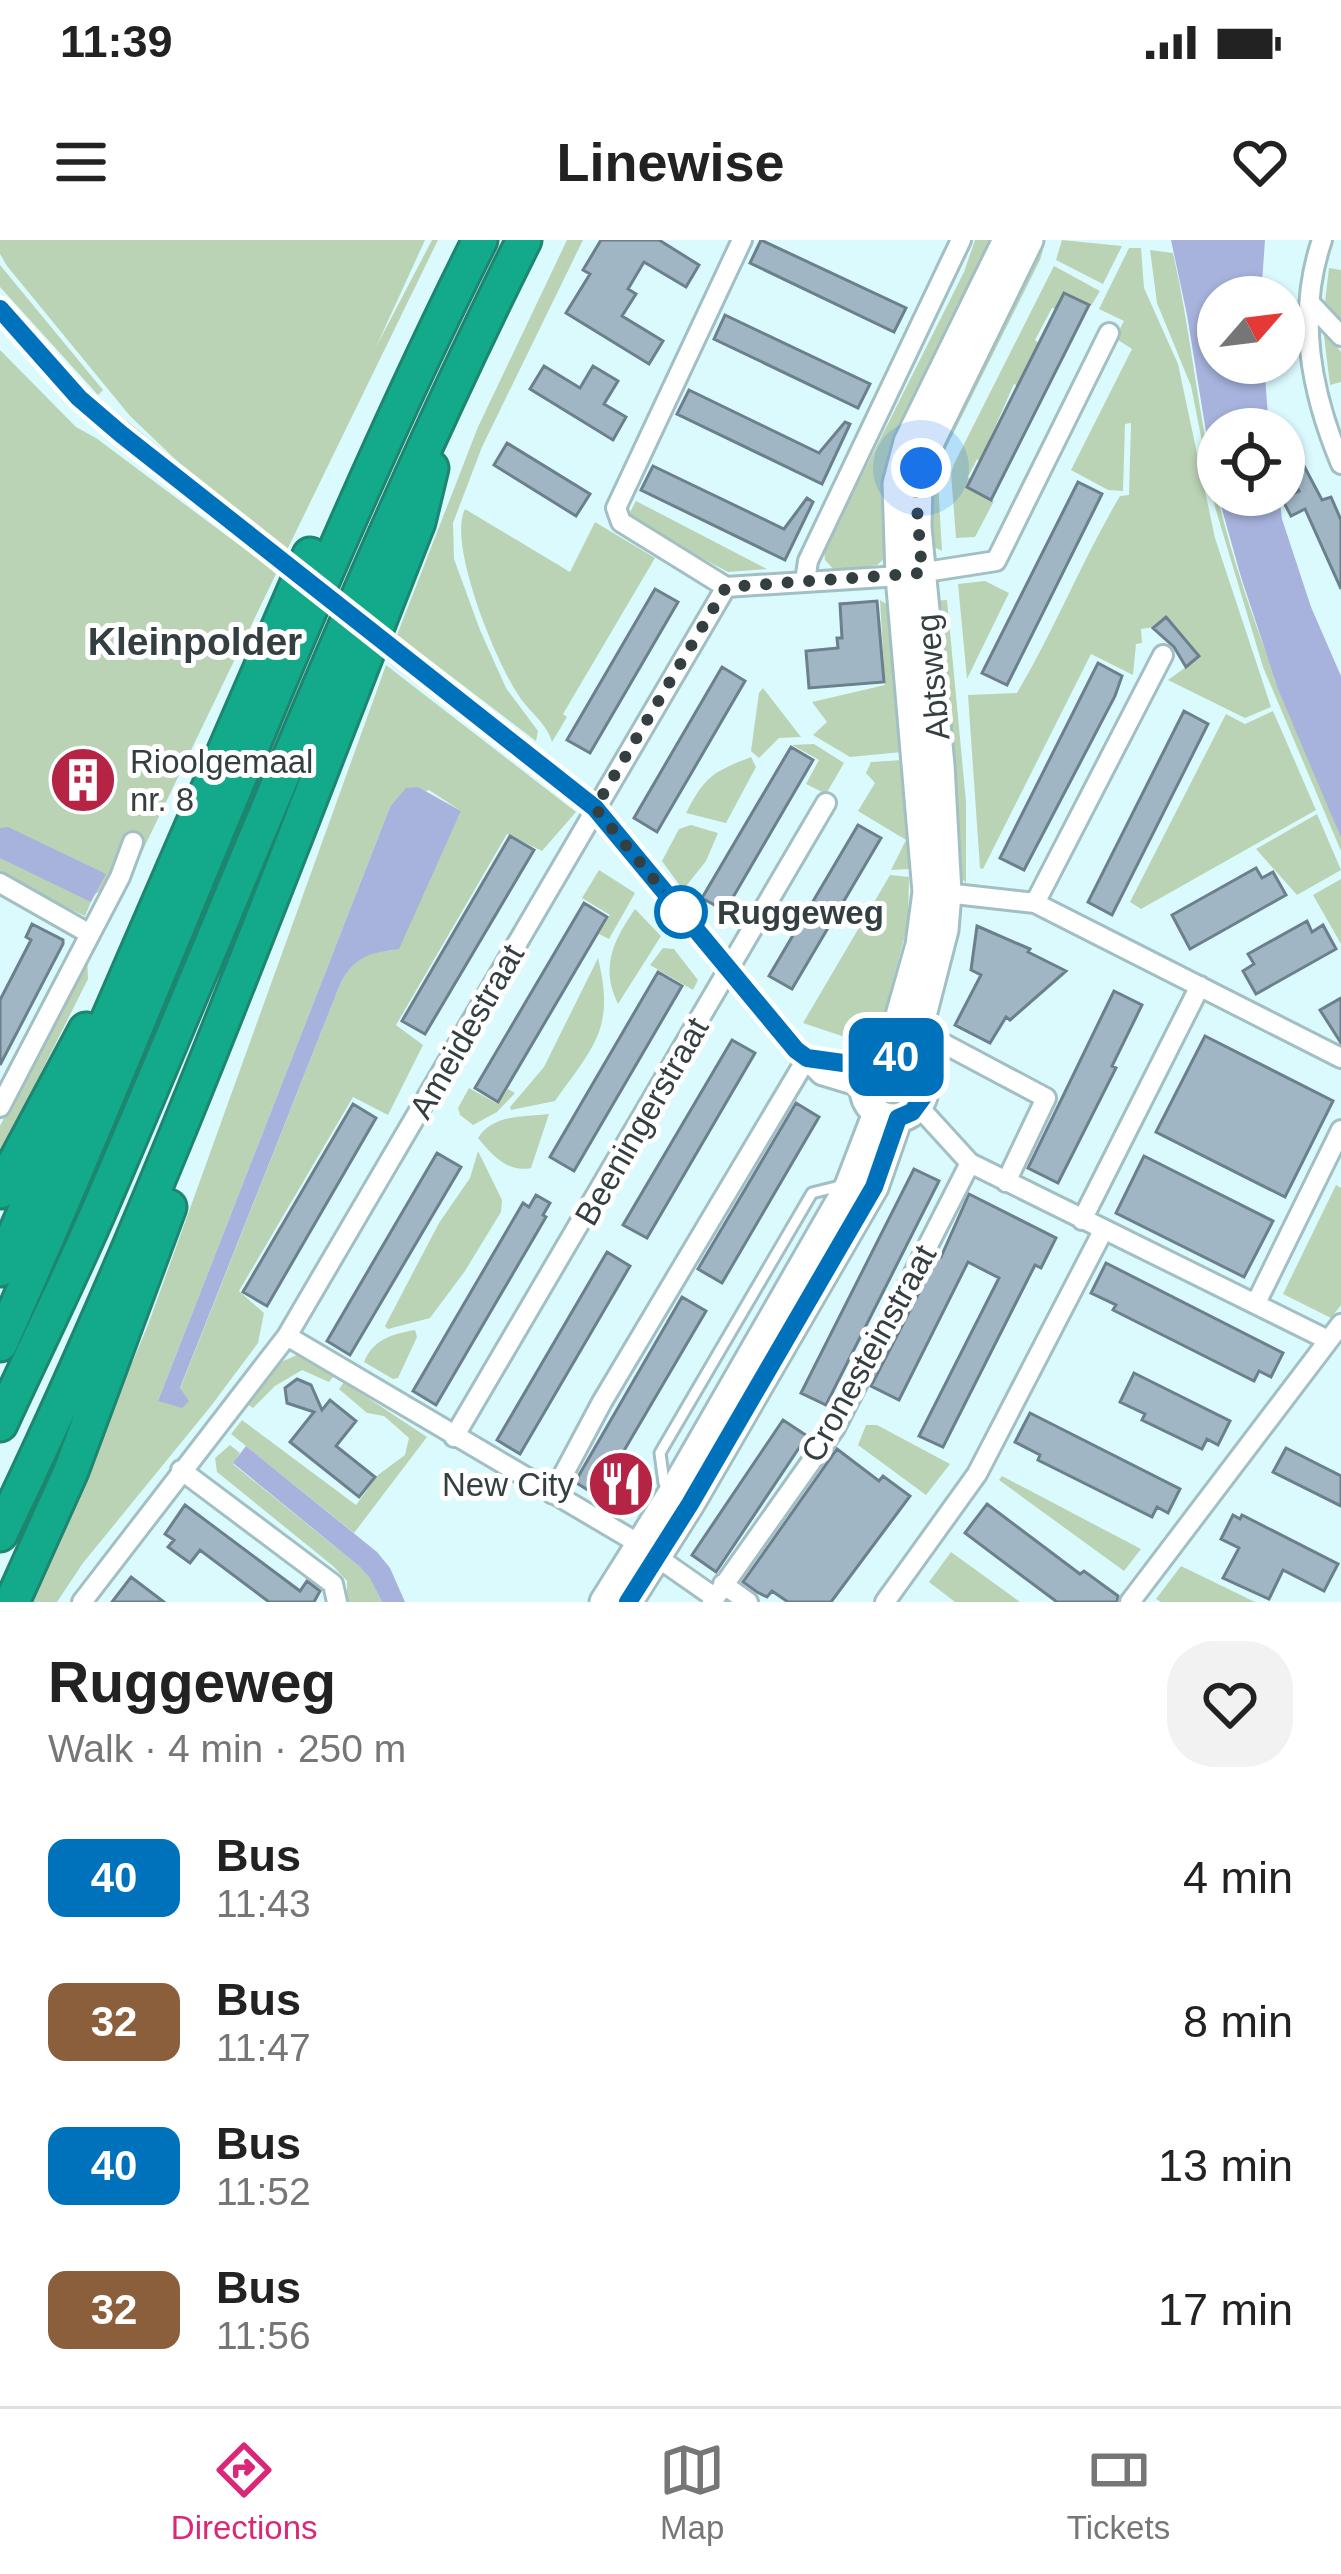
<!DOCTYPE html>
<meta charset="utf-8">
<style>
:root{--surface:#fff;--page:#f2f2f2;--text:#222;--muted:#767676;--line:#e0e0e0;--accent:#db2777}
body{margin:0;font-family:Arial,sans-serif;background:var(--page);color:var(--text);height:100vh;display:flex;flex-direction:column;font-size:45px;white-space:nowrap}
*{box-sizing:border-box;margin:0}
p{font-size:39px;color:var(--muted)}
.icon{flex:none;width:66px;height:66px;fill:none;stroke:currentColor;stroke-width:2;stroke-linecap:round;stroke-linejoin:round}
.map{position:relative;height:1362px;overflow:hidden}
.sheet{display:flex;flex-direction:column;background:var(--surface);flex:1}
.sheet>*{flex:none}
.badge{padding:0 24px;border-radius:18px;font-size:42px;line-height:78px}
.needle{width:78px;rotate:62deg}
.tools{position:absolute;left:1197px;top:36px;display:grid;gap:24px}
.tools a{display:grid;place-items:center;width:108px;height:108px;border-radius:50%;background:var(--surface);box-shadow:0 3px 9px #0004;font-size:60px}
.you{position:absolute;width:60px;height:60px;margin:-30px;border:9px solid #fff;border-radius:50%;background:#1a73e8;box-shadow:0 0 0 18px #1a73e833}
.map>.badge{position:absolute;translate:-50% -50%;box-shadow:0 0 0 6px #fff}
.round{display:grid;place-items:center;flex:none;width:126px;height:126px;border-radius:48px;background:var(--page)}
.summary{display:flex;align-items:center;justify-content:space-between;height:204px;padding:0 48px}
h1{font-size:57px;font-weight:800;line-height:90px}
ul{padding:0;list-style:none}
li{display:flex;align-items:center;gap:36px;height:144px;padding:0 48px}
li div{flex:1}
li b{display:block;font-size:45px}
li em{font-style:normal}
li .badge{min-width:132px;font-weight:700;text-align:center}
.status{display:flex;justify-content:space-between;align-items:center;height:84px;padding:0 60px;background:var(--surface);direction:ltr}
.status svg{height:33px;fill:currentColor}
header{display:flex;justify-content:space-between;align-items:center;height:156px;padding:0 48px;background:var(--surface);font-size:54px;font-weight:800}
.tab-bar{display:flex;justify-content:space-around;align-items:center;height:168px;border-top:3px solid var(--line);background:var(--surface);font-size:33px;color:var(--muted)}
.tab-bar a{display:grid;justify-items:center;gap:6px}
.tab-bar .current{color:var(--accent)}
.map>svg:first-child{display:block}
.green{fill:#bbd3b5;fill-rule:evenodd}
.water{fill:#a7b3dd}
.building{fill:#a1b6c5;stroke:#6c7f8d;stroke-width:3}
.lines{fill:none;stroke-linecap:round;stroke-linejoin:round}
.lane-casing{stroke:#a2bfc3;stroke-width:15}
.street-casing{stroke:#a2bfc3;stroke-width:24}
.secondary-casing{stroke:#a2bfc3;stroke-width:33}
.highway-casing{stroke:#1e8570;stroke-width:39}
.lane{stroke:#fff;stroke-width:9}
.street{stroke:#fff;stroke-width:18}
.secondary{stroke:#fff;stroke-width:27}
.highway{stroke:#12aa8a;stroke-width:33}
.line-casing{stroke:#fff;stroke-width:27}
.line{stroke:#0072bc;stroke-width:18}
.walk{stroke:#333f41;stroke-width:12;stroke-dasharray:0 21.6}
.stop-dot{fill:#fff;stroke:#0072bc;stroke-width:6}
.labels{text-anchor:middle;stroke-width:10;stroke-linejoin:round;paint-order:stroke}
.street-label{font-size:33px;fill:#333f41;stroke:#fff}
.poi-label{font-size:33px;fill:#333f41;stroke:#fff;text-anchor:start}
.stop-label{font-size:33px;font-weight:bold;fill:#333f41;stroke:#fff;text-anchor:start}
.quarter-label{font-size:39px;font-weight:bold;fill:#333f41;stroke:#fff}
</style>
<div class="status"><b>11:39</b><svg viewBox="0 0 49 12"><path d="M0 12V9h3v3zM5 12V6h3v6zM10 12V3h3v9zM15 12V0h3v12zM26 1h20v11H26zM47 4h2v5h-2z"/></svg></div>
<header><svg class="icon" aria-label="menu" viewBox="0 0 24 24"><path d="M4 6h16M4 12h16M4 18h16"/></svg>Linewise<svg class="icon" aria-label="heart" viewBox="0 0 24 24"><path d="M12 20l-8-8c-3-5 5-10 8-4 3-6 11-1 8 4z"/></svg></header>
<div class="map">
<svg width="1341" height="1362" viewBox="0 0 1341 1362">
<rect width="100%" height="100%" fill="#dbfafd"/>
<path class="green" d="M 0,0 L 425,0 L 376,107 L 432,0 L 438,0 L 287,310 L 282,308 L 272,330 L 276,334 L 140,616 L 120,637 L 88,659 L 91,662 L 85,676 L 0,637 L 0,110 L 76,187 L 96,198 L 258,319 L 264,304 L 130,176 L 7,26 L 0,14 Z
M 567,0 L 583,0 L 482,207 L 453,283 L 454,319 L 480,390 L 506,448 L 538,491 L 536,501 L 397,395 L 478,187 Z
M 975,0 L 995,0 L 891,313 L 877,325 L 835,331 L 825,320 L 824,311 L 964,32 Z
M 1062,0 L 1122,6 L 1103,44 L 1056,20 Z
M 1129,8 L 1141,8 L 1144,48 L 1178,124 L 1215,298 L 1271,467 L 1245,478 L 1168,440 L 1186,427 L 1166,377 L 1154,387 L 1141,389 L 1142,403 L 1136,404 L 1133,435 L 1091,414 L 983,629 L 980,628 L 968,455 L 1017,453 C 1055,389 1082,320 1120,256 L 1129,255 L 1131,183 L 1125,184 L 1123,251 L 1108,250 L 1071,230 L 1132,109 L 1115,98 L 1124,81 L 1099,69 Z
M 1035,9 L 1043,10 L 1040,20 L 937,226 L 942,311 L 926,303 L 925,245 Z
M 1150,10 L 1173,13 C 1190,88 1197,165 1214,241 C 1241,365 1293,480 1341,598 L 1341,611 L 1263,427 L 1215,267 L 1191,146 L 1157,63 Z
M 0,25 L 103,150 L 98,155 L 0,47 Z
M 1054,26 L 1100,51 L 1091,66 L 1064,53 L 1056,69 L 1052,68 L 1035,100 L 1039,103 L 1018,146 L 1014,144 L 980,221 L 977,219 L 968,237 L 971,239 L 967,248 L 994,261 L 975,297 L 956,298 L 951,233 L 954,224 Z
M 1329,28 L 1341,30 L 1341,83 L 1325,62 Z
M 1323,88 L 1341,112 L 1341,142 L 1330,145 Z
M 636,261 L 767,329 L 728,332 L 634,282 L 629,274 Z
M 465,269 L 570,332 L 595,282 L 655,318 L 563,474 L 567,477 L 552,502 C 547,483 529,472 519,456 C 496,423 447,303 465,269 Z
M 985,341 L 1009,353 L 967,439 L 958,344 Z
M 880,360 L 888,365 L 902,512 L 850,517 L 813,495 L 827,482 L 812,462 L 885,445 Z
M 947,360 L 966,562 L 966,643 L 956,632 L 931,361 Z
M 386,425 L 576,572 L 542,611 L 507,594 L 396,785 L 423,805 L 388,875 L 353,857 L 239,1051 L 264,1073 L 258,1103 L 211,1166 L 83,1323 L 57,1362 L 31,1362 L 148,1085 ZM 429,550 L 461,571 L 394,710 C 367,711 355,719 341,742 L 180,1149 L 158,1161 L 390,567 Z
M 763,448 L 801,497 L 779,498 L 759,518 L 751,511 L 759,453 Z
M 1273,471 L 1316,570 L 1141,669 L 1130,662 L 1226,474 L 1245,484 Z
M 814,504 L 844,523 L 826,554 L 806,544 L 819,520 L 792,505 Z
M 751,517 L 756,527 L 726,583 L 686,573 C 705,536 713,532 751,517 Z
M 903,520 L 910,629 L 891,630 L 906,600 L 858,571 L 875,543 L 866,533 L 871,522 Z
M 1317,574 L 1341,630 L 1297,655 L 1256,609 Z
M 691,585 L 718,593 L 706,621 L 683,650 L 662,621 L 679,589 Z
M 599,630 L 635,653 L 609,699 L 599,694 L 610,675 L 582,658 Z
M 890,635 L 909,637 L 908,684 L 884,775 L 845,797 L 803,783 Z
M 1341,639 L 1341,704 L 1313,655 Z
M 635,669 L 661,696 L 618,764 C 600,727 613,701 635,669 Z
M 663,708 L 674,709 L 698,740 L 693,750 L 650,725 Z
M 87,713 L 88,739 L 0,914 L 0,886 Z
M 598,718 C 615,788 595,805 555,861 L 511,870 L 510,867 L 544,827 Z
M878 847a16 16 0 1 1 32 0a16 16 0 1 1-32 0Z
M 469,848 L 498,864 L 508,849 L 515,853 L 497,872 L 473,885 L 460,875 L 458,868 Z
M 549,874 L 531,928 C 508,933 492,915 478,898 C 493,874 523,877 549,874 Z
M 478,911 L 502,960 L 501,972 L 465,1031 L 430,1078 L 388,1089 L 385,1086 L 439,983 L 470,938 Z
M 1336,945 L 1341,948 L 1341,1065 L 1331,1078 L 1283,1054 Z
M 415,1090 L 417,1097 L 398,1138 L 393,1139 L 364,1122 C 373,1099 393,1094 415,1090 Z
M 299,1114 L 334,1136 L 329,1142 L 302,1130 L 275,1146 L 253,1168 L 247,1164 L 281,1122 Z
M 344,1142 L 427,1197 L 354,1293 L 231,1194 L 242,1180 L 356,1265 L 378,1235 L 405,1215 L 409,1198 L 384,1176 L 367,1173 L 339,1149 Z
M 866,1185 L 877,1185 L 950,1224 L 926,1255 L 858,1205 Z
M 230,1205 L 240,1213 L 233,1224 L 360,1327 L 370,1337 L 382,1362 L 347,1362 L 347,1341 L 333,1326 L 217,1232 L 215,1218 Z
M 1002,1236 L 1141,1309 L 1124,1331 L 999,1240 Z
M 951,1312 L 1020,1362 L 955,1362 L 929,1342 Z
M 1181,1326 L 1255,1362 L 1161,1362 L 1156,1359 Z"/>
<path class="water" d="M 1171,0 L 1265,0 L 1261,57 L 1218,57 L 1218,123 L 1264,123 L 1269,189 L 1218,189 L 1218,255 L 1279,255 L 1282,279 L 1311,367 L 1341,436 L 1341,598 L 1278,449 L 1241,337 L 1214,241 L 1187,75 Z
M 418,547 L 461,571 L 399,709 C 370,713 357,715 341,742 L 180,1148 L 189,1161 L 182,1168 L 158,1161 L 390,567 L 406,548 Z
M 8,587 L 106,634 L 91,662 L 0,618 L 0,588 Z
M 246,1206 L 377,1312 L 390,1328 L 405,1362 L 382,1362 L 370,1338 L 360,1327 L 233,1223 Z"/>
<path class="building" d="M 601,0 L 659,0 L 699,25 L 686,47 L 644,22 L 628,49 L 636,54 L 622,76 L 663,101 L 649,124 L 566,73 L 590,34 L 583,30 Z
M 761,0 L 906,68 L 894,92 L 750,23 Z
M 1064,53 L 1089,65 L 991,260 L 967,247 Z
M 725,75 L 870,144 L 858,168 L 714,99 Z
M 544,126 L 580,148 L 593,126 L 618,141 L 604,164 L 626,177 L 613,200 L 530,149 Z
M 689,150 L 819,213 L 845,182 L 850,184 L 822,244 L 677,174 Z
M 507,203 L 590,254 L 576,276 L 494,225 Z
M 1284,221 L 1303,224 L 1322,260 L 1331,257 L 1341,280 L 1341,349 L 1305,269 L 1291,276 L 1282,259 L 1299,251 Z
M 653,226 L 784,289 L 807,258 L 813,262 L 785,320 L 641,250 Z
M 1078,242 L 1102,254 L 1007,445 L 982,433 Z
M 655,349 L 678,362 L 590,513 L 567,500 Z
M 877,361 L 884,442 L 809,448 L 806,411 L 838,408 L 837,398 L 842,398 L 840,364 Z
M 1166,377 L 1199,416 L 1186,427 L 1174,407 L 1153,388 Z
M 1098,423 L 1122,436 L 1115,456 L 1024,630 L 1000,618 Z
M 722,427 L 745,441 L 657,592 L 634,578 Z
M 1184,471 L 1208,484 L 1112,675 L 1088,662 Z
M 791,507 L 813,520 L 725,671 L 702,658 Z
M 78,511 L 108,526 L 87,568 L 57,553 Z
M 858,585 L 881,598 L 792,749 L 769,736 Z
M 510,596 L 534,610 L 425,794 L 402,781 Z
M 1256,628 L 1262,638 L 1273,632 L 1286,655 L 1190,709 L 1172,675 Z
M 584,663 L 607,677 L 498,862 L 475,848 Z
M 1307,681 L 1312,692 L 1323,685 L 1336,709 L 1256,754 L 1243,731 L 1254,724 L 1248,714 Z
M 32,684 L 63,700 L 63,704 L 0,825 L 0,760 L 31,700 L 26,697 Z
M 977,686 L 1030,709 L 1028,712 L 1066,731 L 1010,780 L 1006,777 L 990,803 L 955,785 L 981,735 L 971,730 Z
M 658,732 L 682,746 L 574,931 L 550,917 Z
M 1114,751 L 1142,765 L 1112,826 L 1116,828 L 1058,943 L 1028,928 Z
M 1341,758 L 1341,803 L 1320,770 Z
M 1205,796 L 1333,861 L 1285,957 L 1156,892 Z
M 732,800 L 755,813 L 647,998 L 623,985 Z
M 796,863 L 819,877 L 722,1043 L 698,1029 Z
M 353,864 L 376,878 L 267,1066 L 243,1052 Z
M 437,913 L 461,927 L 350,1115 L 327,1101 Z
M 1144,916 L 1273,981 L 1244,1037 L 1116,973 Z
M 914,929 L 939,941 L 826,1165 L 801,1153 Z
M 969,954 L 1056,998 L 1041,1028 L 1035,1025 L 943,1207 L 919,1196 L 999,1038 L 968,1022 L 899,1160 L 871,1146 L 938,1016 L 941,1017 Z
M 536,955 L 550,963 L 543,975 L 546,977 L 436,1165 L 413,1151 L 523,963 L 529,967 Z
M 607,1012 L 630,1026 L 520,1214 L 497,1200 Z
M 1106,1023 L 1283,1113 L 1271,1137 L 1259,1131 L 1254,1141 L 1113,1070 L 1116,1065 L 1091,1053 Z
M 682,1057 L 706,1071 L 612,1231 L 637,1249 L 623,1272 L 575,1242 Z
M 1134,1133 L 1230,1181 L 1218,1205 L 1207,1199 L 1202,1209 L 1142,1180 L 1145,1174 L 1120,1162 Z
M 297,1139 L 311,1145 L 322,1170 L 330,1160 L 356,1181 L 336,1206 L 375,1237 L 359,1257 L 290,1202 L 314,1172 L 287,1163 L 285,1148 Z
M 1030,1173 L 1180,1249 L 1168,1273 L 1157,1267 L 1152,1277 L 1038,1220 L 1040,1215 L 1015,1202 Z
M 783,1180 L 807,1196 L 716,1332 L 692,1315 Z
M 1286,1208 L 1341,1236 L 1341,1266 L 1273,1232 Z
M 837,1209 L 879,1241 L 883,1236 L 910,1256 L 831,1362 L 788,1362 L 772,1351 L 767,1357 L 757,1352 L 743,1342 Z
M 987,1264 L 1080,1334 L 1084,1331 L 1118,1356 L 1117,1362 L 1057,1362 L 965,1293 Z
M 185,1265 L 300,1351 L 307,1341 L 320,1351 L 314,1362 L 269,1362 L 200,1310 L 190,1323 L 168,1307 L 174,1300 L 165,1294 Z
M 1233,1275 L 1240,1279 L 1242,1275 L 1338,1324 L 1324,1351 L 1283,1330 L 1269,1359 L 1223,1338 L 1239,1308 L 1221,1299 Z
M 131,1337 L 164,1362 L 112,1362 Z"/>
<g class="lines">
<defs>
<path id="lane" d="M 670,1249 L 664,1243 L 660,1213 L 812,953 L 844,945"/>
<path id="street" d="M 1322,0 C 1296,76 1311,152 1341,224
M 1310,63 L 1341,96
M 0,69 L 79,158 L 280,319
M 805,341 L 808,321 L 961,0
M 726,347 L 621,282 L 616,268 L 742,0
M 397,414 L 595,568 L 796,810 L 821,835 L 864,848
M 0,643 L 90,694
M 937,652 L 1035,663 L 1341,818
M 1035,663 L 1163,415
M 935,799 L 1046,858 L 1006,942
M 807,818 L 871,827
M 918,866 L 970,923 L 1328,1100
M 0,867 L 120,637 L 133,602
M 1082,980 L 1200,746
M 1256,1063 L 1341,890
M 287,1096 L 631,1299 L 714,1357
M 454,1197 L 826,563
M 181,1230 L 333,1344 L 337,1362
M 553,1254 L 602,1162 L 807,818
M 723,1344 L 748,1362
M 82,1362 L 287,1096 L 726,347 L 900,336 L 996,321 L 1109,93
M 712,1362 L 835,1188 L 970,923
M 885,1362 L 977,1234 L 1103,991
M 1130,1362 L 1341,1084"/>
<path id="secondary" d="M864 848a30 30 0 1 1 60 0a30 30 0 1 1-60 0Z
M 888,818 L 920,705 L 927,652 L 900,336 L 897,244 L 908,202 L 1007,0
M 910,822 L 944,690 L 947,653 L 940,525 L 917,287 L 918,242 L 931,200 L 1029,0
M 604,1362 L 673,1252 L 849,946 L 877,873
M 628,1362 L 690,1264 L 874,947 L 898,878"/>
<path id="highway" d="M 0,951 L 86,790
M 0,1029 L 310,315
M 0,1104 C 164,738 300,359 480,0
M 0,1184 C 34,1110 71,1036 103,961 C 242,639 367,313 524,0
M 0,1294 C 159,965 284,621 418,282 L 431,228
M 12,1362 L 71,1231 L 169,967"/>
</defs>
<use href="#lane" class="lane-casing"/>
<use href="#street" class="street-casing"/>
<use href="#secondary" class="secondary-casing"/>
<use href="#highway" class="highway-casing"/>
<use href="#lane" class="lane"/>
<use href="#street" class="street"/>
<use href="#secondary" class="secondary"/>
<use href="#highway" class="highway"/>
</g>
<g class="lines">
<defs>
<path id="line" d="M 0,69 L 79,158 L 121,194 L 595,568 L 796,810 L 807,818 L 872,827 C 889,813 907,815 920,833 L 923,857 L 912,872 L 898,878 L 874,947 L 690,1264 L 628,1362"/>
</defs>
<use href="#line" class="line-casing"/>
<use href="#line" class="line"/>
<path class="walk" d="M 681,672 L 595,568 L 726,347 L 922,333 L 916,254 L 921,228"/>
</g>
<defs>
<symbol id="building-disc" viewBox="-11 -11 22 22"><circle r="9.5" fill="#b52345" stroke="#fff"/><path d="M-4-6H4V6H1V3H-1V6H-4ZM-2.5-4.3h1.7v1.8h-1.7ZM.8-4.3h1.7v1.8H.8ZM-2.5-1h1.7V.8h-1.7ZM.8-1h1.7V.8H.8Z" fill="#fff"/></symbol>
<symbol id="restaurant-disc" viewBox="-11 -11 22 22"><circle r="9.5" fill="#b52345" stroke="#fff"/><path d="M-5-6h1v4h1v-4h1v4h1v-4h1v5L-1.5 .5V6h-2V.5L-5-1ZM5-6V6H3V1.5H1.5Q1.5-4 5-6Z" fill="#fff"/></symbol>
</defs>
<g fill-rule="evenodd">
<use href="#building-disc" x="45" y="502" width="76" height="76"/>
<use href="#restaurant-disc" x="583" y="1206" width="76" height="76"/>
</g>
<circle class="stop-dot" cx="681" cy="672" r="24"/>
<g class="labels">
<g class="street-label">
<text transform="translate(932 437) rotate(-95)" y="12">Abtsweg</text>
<text transform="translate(466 791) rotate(-60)" y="12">Ameidestraat</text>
<text transform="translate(641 881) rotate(-60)" y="12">Beeningerstraat</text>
<text transform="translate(868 1113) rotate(-61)" y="12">Cronesteinstraat</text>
</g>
<g class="poi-label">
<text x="130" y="533">Rioolgemaal<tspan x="130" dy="38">nr. 8</tspan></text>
<text x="574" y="1256" text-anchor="end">New City</text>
</g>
<g class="stop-label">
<text x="717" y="684">Ruggeweg</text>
</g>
<g class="quarter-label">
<text x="195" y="415">Kleinpolder</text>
</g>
</g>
</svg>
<div class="tools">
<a><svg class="needle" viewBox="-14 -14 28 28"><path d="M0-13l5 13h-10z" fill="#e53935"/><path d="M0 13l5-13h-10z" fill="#767676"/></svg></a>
<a><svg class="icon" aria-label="locate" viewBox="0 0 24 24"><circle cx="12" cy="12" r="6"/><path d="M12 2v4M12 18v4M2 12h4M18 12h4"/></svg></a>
</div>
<div class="you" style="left:921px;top:228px"></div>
<b class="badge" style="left:896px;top:817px;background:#0072bc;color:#fff">40</b>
</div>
<section class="sheet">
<div class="summary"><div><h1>Ruggeweg</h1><p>Walk · 4 min · 250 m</p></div><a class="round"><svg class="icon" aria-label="heart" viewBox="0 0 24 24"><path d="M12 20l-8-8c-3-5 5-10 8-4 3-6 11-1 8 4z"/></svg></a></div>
<ul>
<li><span class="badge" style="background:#0072bc;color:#fff">40</span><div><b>Bus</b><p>11:43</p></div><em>4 min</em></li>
<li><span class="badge" style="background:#8b5e3c;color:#fff">32</span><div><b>Bus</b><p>11:47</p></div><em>8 min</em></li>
<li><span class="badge" style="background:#0072bc;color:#fff">40</span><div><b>Bus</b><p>11:52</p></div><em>13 min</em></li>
<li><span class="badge" style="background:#8b5e3c;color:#fff">32</span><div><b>Bus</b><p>11:56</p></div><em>17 min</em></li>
</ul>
</section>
<nav class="tab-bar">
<a class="current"><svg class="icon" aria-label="directions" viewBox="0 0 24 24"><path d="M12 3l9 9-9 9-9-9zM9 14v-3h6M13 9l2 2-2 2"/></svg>Directions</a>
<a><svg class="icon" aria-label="map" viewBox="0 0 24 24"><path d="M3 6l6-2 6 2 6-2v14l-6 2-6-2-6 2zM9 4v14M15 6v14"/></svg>Map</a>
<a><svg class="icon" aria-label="tickets" viewBox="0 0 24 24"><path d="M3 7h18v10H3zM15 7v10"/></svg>Tickets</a>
</nav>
